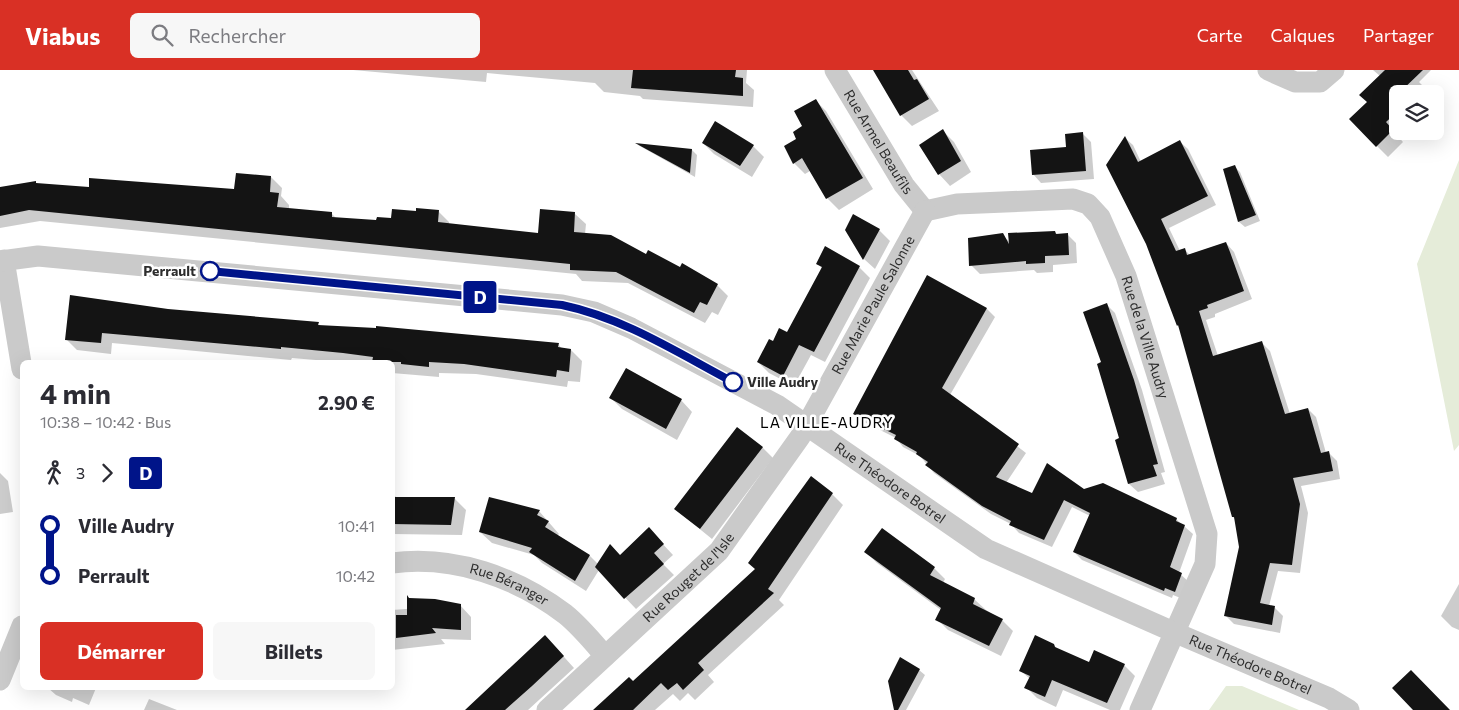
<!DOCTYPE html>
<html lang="fr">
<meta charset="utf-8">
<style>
:root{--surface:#fff;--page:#f7f7f7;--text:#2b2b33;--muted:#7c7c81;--accent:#d93025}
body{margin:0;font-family:Commissioner,sans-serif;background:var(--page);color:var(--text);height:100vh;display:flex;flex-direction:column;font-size:19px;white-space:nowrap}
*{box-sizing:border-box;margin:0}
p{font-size:16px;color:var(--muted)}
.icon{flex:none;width:28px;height:28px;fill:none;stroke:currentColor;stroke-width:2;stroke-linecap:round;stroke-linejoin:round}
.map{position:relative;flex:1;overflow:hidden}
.details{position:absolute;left:20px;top:290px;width:375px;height:330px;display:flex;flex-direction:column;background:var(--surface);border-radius:8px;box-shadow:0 5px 20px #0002}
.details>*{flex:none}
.badge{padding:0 10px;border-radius:4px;font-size:18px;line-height:32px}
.controls{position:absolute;left:1389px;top:15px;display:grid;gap:10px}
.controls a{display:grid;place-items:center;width:55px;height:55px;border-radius:8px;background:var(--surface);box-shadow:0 5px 20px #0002;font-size:25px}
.map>.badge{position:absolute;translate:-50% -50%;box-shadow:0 0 0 2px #fff}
.legs{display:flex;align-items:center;gap:8px;height:55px;padding:0 20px;font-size:16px}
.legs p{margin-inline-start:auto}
.summary{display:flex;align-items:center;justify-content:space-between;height:85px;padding:0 20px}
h1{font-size:28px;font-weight:700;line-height:38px}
.action{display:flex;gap:10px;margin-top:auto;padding:10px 20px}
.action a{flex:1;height:58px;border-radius:8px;background:var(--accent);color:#fff;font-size:20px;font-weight:700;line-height:58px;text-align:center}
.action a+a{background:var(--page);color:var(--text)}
ul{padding:0 20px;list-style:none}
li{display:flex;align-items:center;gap:18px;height:50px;font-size:19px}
li i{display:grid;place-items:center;width:8px;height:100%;margin:0 6px;background:currentColor}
li i::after{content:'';width:12px;height:12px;margin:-6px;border:4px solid;border-radius:50%;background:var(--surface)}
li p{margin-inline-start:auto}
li:first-child i{background:linear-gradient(#0000 50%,currentColor 0)}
li:last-child i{background:linear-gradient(currentColor 50%,#0000 0)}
header{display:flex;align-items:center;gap:30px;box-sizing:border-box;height:70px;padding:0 25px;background:var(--accent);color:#fff}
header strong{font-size:24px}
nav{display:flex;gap:28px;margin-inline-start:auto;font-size:18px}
.search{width:350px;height:45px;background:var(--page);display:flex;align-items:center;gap:12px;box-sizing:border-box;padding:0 18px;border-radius:8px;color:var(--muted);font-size:19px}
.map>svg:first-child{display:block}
.green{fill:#e5ecd9}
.shadow{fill:#0003}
.building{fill:#141414}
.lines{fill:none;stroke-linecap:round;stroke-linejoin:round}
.street{stroke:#cacaca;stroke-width:21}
.line-1-casing{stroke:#fff;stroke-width:11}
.line-1{stroke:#001489;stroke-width:8}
.stop-1-dot{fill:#fff;stroke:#001489;stroke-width:2.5}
.labels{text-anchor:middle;stroke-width:5;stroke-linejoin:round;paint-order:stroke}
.street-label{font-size:14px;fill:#2d2d2d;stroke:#fff}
.stop-label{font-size:14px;font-weight:bold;fill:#2d2d2d;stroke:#fff;text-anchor:end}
.neighbourhood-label{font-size:15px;letter-spacing:1px;fill:#000;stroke:#fff}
</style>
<header>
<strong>Viabus</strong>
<div class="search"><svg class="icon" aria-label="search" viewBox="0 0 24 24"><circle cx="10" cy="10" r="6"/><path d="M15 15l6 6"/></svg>Rechercher</div>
<nav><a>Carte</a><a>Calques</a><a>Partager</a></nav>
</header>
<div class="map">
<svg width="1459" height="640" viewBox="0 0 1459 640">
<rect width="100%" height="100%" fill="#fff"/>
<path class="green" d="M 1459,90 L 1459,375 L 1454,381 L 1417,194 Z
M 1226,616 L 1242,616 L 1299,640 L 1209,640 Z"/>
<path class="shadow" d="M 353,0 L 747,0 L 746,13 L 754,20 L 753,37 L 643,29 L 640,26 L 604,22 L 595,13 L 487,3 L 486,12 Z
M 875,0 L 912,0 L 939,41 L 912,56 L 901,45 Z
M 1373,0 L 1431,0 L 1419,12 L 1426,19 L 1422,24 L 1398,24 L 1398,61 L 1396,64 L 1403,72 L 1388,87 L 1377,76 L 1368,32 L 1380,6 Z
M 815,30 L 826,41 L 873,119 L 839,140 L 827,128 L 810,101 L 805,104 L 794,93 L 798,69 Z
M 943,61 L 954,72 L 971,102 L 950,116 L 939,104 Z
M 1082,63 L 1091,72 L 1094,109 L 1041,113 L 1033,104 L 1067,78 Z
M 1125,68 L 1133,75 L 1141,92 L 1179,71 L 1188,79 L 1216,135 L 1169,158 L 1180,181 L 1184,179 L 1191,186 L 1226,173 L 1234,182 L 1252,229 L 1215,244 L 1215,247 L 1206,250 L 1218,286 L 1261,272 L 1270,281 L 1290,344 L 1308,339 L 1316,347 L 1326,383 L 1329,383 L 1337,391 L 1340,409 L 1301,416 L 1308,443 L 1300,503 L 1278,501 L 1269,536 L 1275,538 L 1283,546 L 1280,563 L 1234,554 L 1225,545 L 1241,477 L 1236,450 L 1233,447 L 1180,258 L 1148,174 Z
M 703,73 L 753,76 L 764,87 L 752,107 L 714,84 Z
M 638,75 L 692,80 L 697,85 L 695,107 Z
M 1235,97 L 1240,102 L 1260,151 L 1245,157 L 1239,152 L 1225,100 Z
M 271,107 L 282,118 L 281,126 L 289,135 L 289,139 L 331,143 L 336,148 L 377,151 L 417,143 L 438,141 L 449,152 L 449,155 L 539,164 L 575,144 L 586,154 L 585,164 L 646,186 L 717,215 L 728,226 L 718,245 L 712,242 L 705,253 L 628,213 L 582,211 L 576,204 L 40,151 L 0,158 L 0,118 L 35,112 L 38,114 L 90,118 L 235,120 Z
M 847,160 L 879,160 L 890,171 L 875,199 L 864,189 Z
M 1055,162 L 1058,165 L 1067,164 L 1076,173 L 1077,193 L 1053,195 L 1053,202 L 1037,203 L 1034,200 L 980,204 L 971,195 L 1002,165 L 1010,172 Z
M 817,193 L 859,197 L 870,208 L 825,292 L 811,285 L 794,316 L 769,303 L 758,292 L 774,272 L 788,264 L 823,199 Z
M 927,207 L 987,239 L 995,247 L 950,325 L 1026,383 L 1006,413 L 1033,425 L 1083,421 L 1176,449 L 1193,464 L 1179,503 L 1189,512 L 1183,529 L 1173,525 L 1172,528 L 1082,490 L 1074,482 L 1090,446 L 1072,437 L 1052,477 L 1019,463 L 1011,454 L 991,444 L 934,403 L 920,386 L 903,377 L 896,368 L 862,351 L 854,344 Z
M 1107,235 L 1115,243 L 1142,320 L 1165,402 L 1161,403 L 1165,414 L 1138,422 L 1129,414 L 1103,293 Z
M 168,240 L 318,254 L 321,256 L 558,274 L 562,279 L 571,280 L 582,291 L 580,312 L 568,311 L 567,317 L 476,304 L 439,303 L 439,307 L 392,303 L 392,292 L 339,292 L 292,288 L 291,290 L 112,273 L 111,284 L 77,280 L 66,269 Z
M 626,300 L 681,330 L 692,342 L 677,370 L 622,339 L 611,328 Z
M 762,377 L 773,388 L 712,469 L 675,439 Z
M 0,403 L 8,411 L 13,442 L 0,444 Z
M 392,423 L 397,428 L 455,429 L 466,440 L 462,465 L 392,464 Z
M 832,424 L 843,435 L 779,530 L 784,535 L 708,605 L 714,612 L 695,630 L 688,623 L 680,631 L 673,624 L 655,640 L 594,640 L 633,613 L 756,500 Z
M 539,441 L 559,464 L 557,466 L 590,486 L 598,494 L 659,470 L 673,485 L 663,494 L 674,505 L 636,539 L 599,500 L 586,521 L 542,493 L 534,485 L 492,473 L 480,462 Z
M 866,482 L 934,498 L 945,509 L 943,513 L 974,529 L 986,540 L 1002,550 L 1013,561 L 1001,586 L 948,560 L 937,549 L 941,540 L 877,493 Z
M 1459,514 L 1459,560 L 1452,557 L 1441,546 Z
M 460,535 L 471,547 L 471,570 L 441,569 L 445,574 L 392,580 L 392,540 Z
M 1054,575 L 1058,580 L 1089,594 L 1124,595 L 1135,606 L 1120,640 L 1110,640 L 1063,620 L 1056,637 L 1037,628 L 1026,617 L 1030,609 L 1021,601 Z
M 556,578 L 574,598 L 528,640 L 467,640 Z
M 919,600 L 925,605 L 906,640 L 896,640 Z
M 48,618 L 96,618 L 89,635 L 73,628 L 72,632 L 56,625 Z
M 149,629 L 177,640 L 144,640 Z"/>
<path class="building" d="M 633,0 L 736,0 L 735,7 L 743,8 L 743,26 L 631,18 Z
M 873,0 L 908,0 L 914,10 L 917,9 L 929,29 L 900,46 Z
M 1385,0 L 1423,0 L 1398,24 L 1398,41 L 1386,52 L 1393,60 L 1376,77 L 1349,49 L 1367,32 L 1359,25 Z
M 816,29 L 863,108 L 826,129 L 802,88 L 793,94 L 784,76 L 796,69 L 793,62 L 802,56 L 794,41 Z
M 715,51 L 754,75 L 740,96 L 702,73 Z
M 943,59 L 961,91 L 938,105 L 919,75 Z
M 1083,62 L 1086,101 L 1032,105 L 1030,80 L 1066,77 L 1065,64 Z
M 1125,66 L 1138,92 L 1180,70 L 1208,126 L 1161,149 L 1176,181 L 1185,178 L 1187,185 L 1226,172 L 1230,182 L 1244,221 L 1207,235 L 1208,238 L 1199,241 L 1213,286 L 1262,271 L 1285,344 L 1308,338 L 1321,383 L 1329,381 L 1333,401 L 1293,408 L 1300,434 L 1292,495 L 1270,493 L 1260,533 L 1275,536 L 1272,555 L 1224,546 L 1239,477 L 1234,447 L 1232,447 L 1178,255 L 1177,256 L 1146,174 L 1106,95 Z
M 635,73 L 692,79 L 690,103 Z
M 1235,95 L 1256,145 L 1238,152 L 1223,99 Z
M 236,103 L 271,106 L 270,122 L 279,123 L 277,137 L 332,142 L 332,147 L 376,150 L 377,147 L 391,148 L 392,139 L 416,141 L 416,138 L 439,140 L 438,152 L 538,163 L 540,139 L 575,142 L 574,162 L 611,165 L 646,184 L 648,180 L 680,197 L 682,193 L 718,214 L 707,235 L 700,232 L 694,243 L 616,202 L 570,200 L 570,194 L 29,140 L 0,146 L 0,117 L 36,111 L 36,113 L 89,117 L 89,108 L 234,119 Z
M 853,144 L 880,159 L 863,190 L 845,160 Z
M 1055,161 L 1056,164 L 1068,163 L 1069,185 L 1045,186 L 1045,193 L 1026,194 L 1026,191 L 969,196 L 968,168 L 1003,163 L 1009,174 L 1008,163 Z
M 825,176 L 860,196 L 814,282 L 799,275 L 783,306 L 757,292 L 769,269 L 773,271 L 779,258 L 787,262 L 822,197 L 816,194 Z
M 927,205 L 987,238 L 942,318 L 1019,374 L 996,407 L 1032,423 L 1047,393 L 1084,419 L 1103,413 L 1177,448 L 1176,451 L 1185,455 L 1170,497 L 1182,503 L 1175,522 L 1165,518 L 1164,521 L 1073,482 L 1090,443 L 1064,430 L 1044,470 L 1009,455 L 1011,451 L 982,436 L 925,395 L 928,392 L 916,384 L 917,382 L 894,369 L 896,365 L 853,344 Z
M 70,225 L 168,239 L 319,252 L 318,255 L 376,258 L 376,256 L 559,273 L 558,277 L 571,279 L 569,302 L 557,300 L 556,307 L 464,294 L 429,292 L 429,297 L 401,294 L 401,292 L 372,292 L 373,287 L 343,283 L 281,277 L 281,279 L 102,263 L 101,273 L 65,270 Z
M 1107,233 L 1134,310 L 1158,394 L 1153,395 L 1157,406 L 1128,414 L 1115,370 L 1119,368 L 1097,294 L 1101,292 L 1083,242 Z
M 626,298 L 682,329 L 666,359 L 609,328 Z
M 737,357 L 763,377 L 700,459 L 674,439 Z
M 811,406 L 833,423 L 768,519 L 774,523 L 698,593 L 704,600 L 683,620 L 677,613 L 668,620 L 661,613 L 633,640 L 593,640 L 629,607 L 633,611 L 755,499 L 748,493 Z
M 392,427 L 455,427 L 451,455 L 392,454 Z
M 489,427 L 540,440 L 537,445 L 549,451 L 545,457 L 590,485 L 575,511 L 529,482 L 532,478 L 479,462 Z
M 649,457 L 664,474 L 654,483 L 664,494 L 624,529 L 595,497 L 610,474 L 620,485 Z
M 882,458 L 935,497 L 930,505 L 975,528 L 973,534 L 1003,549 L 989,576 L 935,550 L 941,538 L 864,482 Z
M 407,525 L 409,528 L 435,529 L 461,534 L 461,560 L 432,558 L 436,563 L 396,568 L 396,545 L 407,545 Z
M 545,565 L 564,586 L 532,616 L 505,640 L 465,640 Z
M 1035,565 L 1054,574 L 1055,577 L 1089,592 L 1094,580 L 1125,594 L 1107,633 L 1052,610 L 1045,627 L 1024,618 L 1030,606 L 1019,601 Z
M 900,587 L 920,599 L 898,640 L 894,640 L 888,611 Z
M 1411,600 L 1450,640 L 1413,640 L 1392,618 Z"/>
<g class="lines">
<g class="street">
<path id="s1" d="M 835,0 L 904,115 L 925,141"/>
<path d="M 1268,0 L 1295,12 L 1320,12 L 1334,0"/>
<path id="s2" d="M 925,141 L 957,134 L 1073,129 L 1088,134 L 1100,147 L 1126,206 L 1207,464 L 1205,494 L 1140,640"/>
<path d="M 4,190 L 22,299"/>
<path id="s3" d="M 0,191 L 38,186 L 562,235 L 594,242 L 631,258 L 777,335 L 986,479 L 1176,563 L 1329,628 L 1349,640"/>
<path id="s4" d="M 392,493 C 454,485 516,507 565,544 C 580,556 593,572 605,586"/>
<path d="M 0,610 L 22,556"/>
<path id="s5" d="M 547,640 L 719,481 L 800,367 L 925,141"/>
</g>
</g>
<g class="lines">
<defs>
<path id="line-1" d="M 210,201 L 562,235 C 624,248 678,283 733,312"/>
</defs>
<use href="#line-1" class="line-1-casing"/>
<use href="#line-1" class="line-1"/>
</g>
<g class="stop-1-dot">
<circle cx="210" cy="201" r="9"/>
<circle cx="733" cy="312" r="9"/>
</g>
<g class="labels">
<g class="street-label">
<text dy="5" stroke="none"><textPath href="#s1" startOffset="84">Rue Armel Beaufils</textPath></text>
<text dy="5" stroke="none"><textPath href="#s5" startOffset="525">Rue Marie Paule Salonne</textPath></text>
<text dy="5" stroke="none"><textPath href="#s2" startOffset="311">Rue de la Ville Audry</textPath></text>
<text dy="5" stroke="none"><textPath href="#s3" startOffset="940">Rue Théodore Botrel</textPath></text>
<text dy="5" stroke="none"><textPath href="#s5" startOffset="194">Rue Rouget de l'Isle</textPath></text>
<text dy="5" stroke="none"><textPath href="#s4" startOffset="121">Rue Béranger</textPath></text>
<text dy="5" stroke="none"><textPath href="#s3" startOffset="1345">Rue Théodore Botrel</textPath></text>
</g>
<g class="stop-label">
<text x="196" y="206">Perrault</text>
<text x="747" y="317" text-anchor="start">Ville Audry</text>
</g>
<g class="neighbourhood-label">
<text x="827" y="358">LA VILLE-AUDRY</text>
</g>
</g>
</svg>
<div class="controls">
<a><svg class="icon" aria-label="layers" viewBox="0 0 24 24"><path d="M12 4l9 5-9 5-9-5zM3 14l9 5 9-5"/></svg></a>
</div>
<b class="badge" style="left:480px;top:227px;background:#001489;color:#fff">D</b>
<section class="details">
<div class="summary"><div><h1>4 min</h1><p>10:38 – 10:42 · Bus</p></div><b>2.90 €</b></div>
<div class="legs"><svg class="icon" aria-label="walk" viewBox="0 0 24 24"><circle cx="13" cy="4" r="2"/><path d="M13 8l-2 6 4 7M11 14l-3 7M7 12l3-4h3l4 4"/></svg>3<svg class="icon" aria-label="forward" viewBox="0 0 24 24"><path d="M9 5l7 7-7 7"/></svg><b class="badge" style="background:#001489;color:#fff">D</b></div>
<ul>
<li><i style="color:#001489"></i><b>Ville Audry</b><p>10:41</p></li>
<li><i style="color:#001489"></i><b>Perrault</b><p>10:42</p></li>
</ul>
<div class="action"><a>Démarrer</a><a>Billets</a></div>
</section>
</div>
